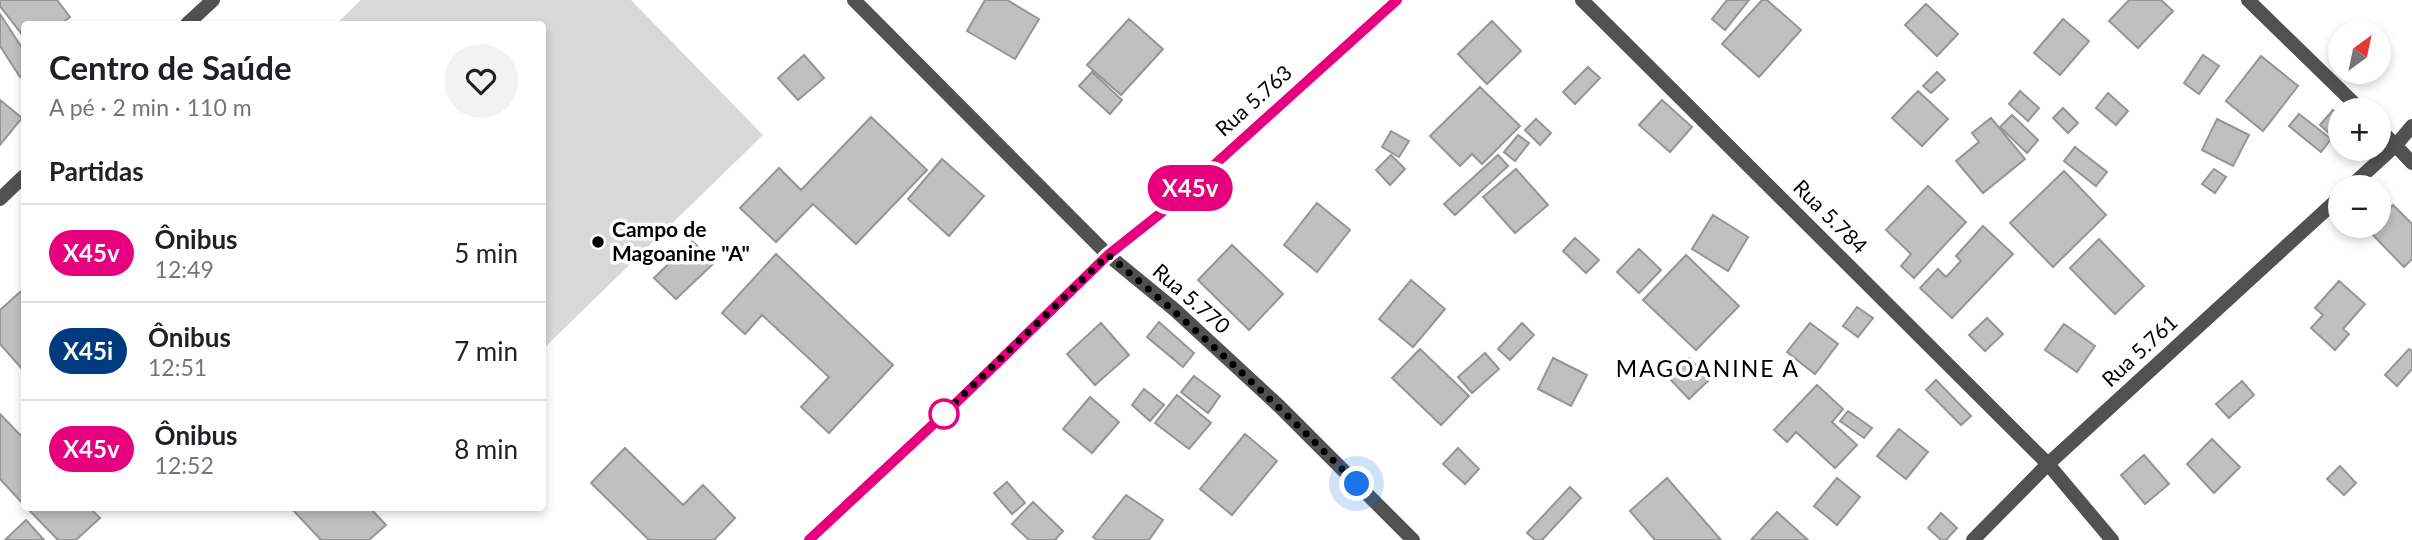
<!DOCTYPE html>
<html lang="pt">
<meta charset="utf-8">
<style>
:root{--surface:#fff;--page:#f2f2f2;--text:#202124;--muted:#757577;--line:#e0e0e0}
body{margin:0;font-family:Lato,sans-serif;background:var(--page);color:var(--text);height:100vh;display:flex;flex-direction:column;font-size:26px;white-space:nowrap}
*{box-sizing:border-box;margin:0}
p{font-size:23px;color:var(--muted)}
.icon{flex:none;width:38px;height:38px;fill:none;stroke:currentColor;stroke-width:2;stroke-linecap:round;stroke-linejoin:round}
.map{position:relative;flex:1;overflow:hidden}
.side{position:absolute;left:21px;top:21px;width:525px;height:490px;display:flex;flex-direction:column;background:var(--surface);border-radius:7px;box-shadow:0 4px 10px #0003}
.side>*{flex:none}
.badge{padding:0 14px;border-radius:23px;font-size:24px;line-height:46px}
.needle{width:46px;rotate:33deg}
.fabs{position:absolute;left:2328px;top:21px;display:grid;gap:14px}
.fabs a{display:grid;place-items:center;width:63px;height:63px;border-radius:50%;background:var(--surface);box-shadow:0 4px 10px #0003;font-size:35px}
.you{position:absolute;width:35px;height:35px;margin:-18px;border:5px solid #fff;border-radius:50%;background:#1a73e8;box-shadow:0 0 0 10px #1a73e833}
.map>.badge{position:absolute;translate:-50% -50%;box-shadow:0 0 0 4px #fff}
h2{padding:0 28px;font-size:26px;line-height:63px}
.round{display:grid;place-items:center;flex:none;width:74px;height:74px;border-radius:37px;background:var(--page)}
.overview{display:flex;align-items:center;justify-content:space-between;height:119px;padding:0 28px}
h1{font-size:33px;font-weight:700;line-height:52px}
ul{padding:0;list-style:none}
li{display:flex;align-items:center;gap:21px;height:98px;padding:0 28px;border-top:2px solid var(--line)}
li div{flex:1}
li b{display:block;font-size:26px}
li em{font-style:normal}
li .badge{min-width:77px;font-weight:700;text-align:center}
.map>svg:first-child{display:block}
.green{fill:#d8d8d8}
.building{fill:#c0c0c0;stroke:#959595;stroke-width:2}
.lines{fill:none;stroke-linecap:round;stroke-linejoin:round}
.street{stroke:#515151;stroke-width:14}
.line-casing{stroke:#fff;stroke-width:16}
.line{stroke:#e6007e;stroke-width:10}
.walk{stroke:#000;stroke-width:7;stroke-dasharray:0 12.6}
.poi-dot{fill:#000;stroke:#fff;stroke-width:2.5}
.stop-dot{fill:#fff;stroke:#e6007e;stroke-width:3.5}
.labels{text-anchor:middle;stroke-width:7;stroke-linejoin:round;paint-order:stroke}
.street-label{font-size:21px;fill:#000;stroke:#fff}
.poi-label{font-size:21px;font-weight:bold;fill:#000;stroke:#fff;text-anchor:start}
.neighbourhood-label{font-size:23px;letter-spacing:2px;fill:#000;stroke:#fff}
</style>
<div class="map">
<svg width="2412" height="540" viewBox="0 0 2412 540">
<rect width="100%" height="100%" fill="#fff"/>
<path class="green" d="M 361,0 L 631,0 L 763,135 L 543,349 L 542,24 L 336,24 Z"/>
<path class="building" d="M 0,0 L 57,0 L 70,17 L 61,24 L 24,24 L 24,37 L 0,6 Z
M 985,0 L 1007,0 L 1039,19 L 1015,59 L 967,31 Z
M 1727,0 L 1749,0 L 1725,30 L 1712,19 Z
M 1762,0 L 1767,0 L 1801,30 L 1759,77 L 1722,44 Z
M 2129,0 L 2161,0 L 2173,11 L 2138,48 L 2109,21 Z
M 1926,4 L 1958,34 L 1937,56 L 1905,25 Z
M 0,14 L 24,51 L 24,74 L 20,77 L 0,46 Z
M 1129,19 L 1163,49 L 1121,95 L 1087,65 Z
M 2063,19 L 2089,41 L 2060,75 L 2034,53 Z
M 1492,21 L 1521,51 L 1487,84 L 1458,54 Z
M 804,55 L 824,78 L 798,100 L 778,78 Z
M 2203,55 L 2219,66 L 2199,94 L 2184,83 Z
M 2261,56 L 2298,86 L 2263,131 L 2226,101 Z
M 1588,67 L 1600,78 L 1575,104 L 1563,92 Z
M 1092,72 L 1122,100 L 1110,114 L 1079,86 Z
M 1937,72 L 1945,80 L 1931,93 L 1923,86 Z
M 1480,87 L 1520,126 L 1482,164 L 1472,154 L 1460,166 L 1430,136 Z
M 1918,91 L 1948,119 L 1922,146 L 1892,118 Z
M 2020,91 L 2039,108 L 2028,121 L 2009,104 Z
M 2108,93 L 2128,111 L 2116,125 L 2096,108 Z
M 0,100 L 22,118 L 0,145 Z
M 1662,100 L 1692,127 L 1670,152 L 1639,125 Z
M 2063,108 L 2078,123 L 2068,133 L 2053,118 Z
M 2333,110 L 2340,116 L 2340,128 L 2333,137 L 2320,125 Z
M 2299,114 L 2331,139 L 2321,152 L 2289,126 Z
M 2012,115 L 2038,140 L 2027,153 L 2000,127 Z
M 871,117 L 927,170 L 856,244 L 813,204 L 776,242 L 740,208 L 779,168 L 801,190 Z
M 1991,118 L 2025,159 L 1983,193 L 1956,161 L 1979,142 L 1972,133 Z
M 1536,119 L 1551,133 L 1540,145 L 1525,130 Z
M 2217,119 L 2249,135 L 2233,166 L 2202,150 Z
M 1391,131 L 1409,141 L 1399,157 L 1382,147 Z
M 1518,135 L 1529,143 L 1515,161 L 1504,152 Z
M 2075,147 L 2107,172 L 2096,186 L 2064,161 Z
M 1391,155 L 1405,169 L 1390,185 L 1376,170 Z
M 1498,155 L 1508,166 L 1455,215 L 1444,204 Z
M 942,159 L 984,196 L 949,236 L 908,199 Z
M 1516,169 L 1548,205 L 1515,233 L 1483,197 Z
M 2214,169 L 2226,177 L 2215,193 L 2202,184 Z
M 2064,171 L 2106,215 L 2053,267 L 2010,223 Z
M 1928,186 L 1966,222 L 1914,278 L 1901,266 L 1911,254 L 1886,230 Z
M 1317,203 L 1350,230 L 1317,272 L 1284,245 Z
M 2393,205 L 2412,224 L 2412,259 L 2404,267 L 2368,230 L 2372,226 L 2378,226 L 2378,219 Z
M 1713,215 L 1748,237 L 1728,271 L 1692,249 Z
M 1983,226 L 2013,254 L 1952,318 L 1920,288 L 1938,269 L 1946,277 L 1961,261 L 1956,256 Z
M 1575,238 L 1599,260 L 1586,273 L 1563,251 Z
M 2099,239 L 2144,286 L 2115,314 L 2070,268 Z
M 692,241 L 714,263 L 676,299 L 654,278 Z
M 1232,245 L 1283,294 L 1249,330 L 1198,280 Z
M 1639,249 L 1661,270 L 1639,293 L 1617,272 Z
M 776,254 L 893,365 L 829,433 L 801,407 L 829,377 L 762,315 L 745,334 L 722,313 Z
M 1686,255 L 1739,306 L 1696,350 L 1643,300 Z
M 1411,280 L 1445,309 L 1413,347 L 1379,319 Z
M 2339,281 L 2365,304 L 2343,329 L 2349,334 L 2335,350 L 2311,328 L 2323,315 L 2315,308 Z
M 20,292 L 24,297 L 24,371 L 0,344 L 0,310 Z
M 1857,307 L 1873,318 L 1858,337 L 1843,326 Z
M 1987,318 L 2003,334 L 1985,351 L 1969,335 Z
M 1159,322 L 1194,353 L 1183,367 L 1147,337 Z
M 1101,323 L 1129,355 L 1095,385 L 1067,354 Z
M 1522,323 L 1534,335 L 1510,360 L 1498,349 Z
M 1810,323 L 1838,344 L 1815,374 L 1787,352 Z
M 2064,324 L 2095,346 L 2077,372 L 2045,350 Z
M 1420,349 L 1469,396 L 1441,425 L 1392,378 Z
M 2409,349 L 2412,351 L 2412,369 L 2397,386 L 2385,375 Z
M 1485,353 L 1499,369 L 1472,393 L 1458,377 Z
M 1553,358 L 1587,375 L 1571,406 L 1538,389 Z
M 1689,358 L 1710,379 L 1689,399 L 1668,377 Z
M 1194,376 L 1220,396 L 1208,413 L 1181,392 Z
M 1936,380 L 1971,416 L 1961,425 L 1926,390 Z
M 2242,381 L 2254,395 L 2229,418 L 2216,404 Z
M 1817,385 L 1843,409 L 1832,422 L 1857,445 L 1835,468 L 1796,432 L 1787,442 L 1774,430 Z
M 1144,389 L 1164,405 L 1150,421 L 1132,405 Z
M 1177,395 L 1211,423 L 1189,449 L 1155,423 Z
M 1090,397 L 1119,422 L 1092,453 L 1063,429 Z
M 1848,411 L 1872,428 L 1864,438 L 1840,421 Z
M 0,414 L 24,439 L 24,505 L 0,479 Z
M 1899,429 L 1928,452 L 1906,479 L 1877,456 Z
M 1245,434 L 1277,461 L 1232,515 L 1200,489 Z
M 2212,439 L 2240,467 L 2214,493 L 2187,464 Z
M 625,448 L 683,505 L 703,485 L 735,518 L 714,540 L 649,540 L 591,483 Z
M 1458,448 L 1479,469 L 1465,484 L 1443,464 Z
M 2144,455 L 2169,484 L 2145,504 L 2121,475 Z
M 2340,466 L 2356,483 L 2344,495 L 2327,479 Z
M 1667,478 L 1721,540 L 1655,540 L 1630,511 Z
M 1837,478 L 1860,497 L 1837,525 L 1814,506 Z
M 1007,482 L 1025,503 L 1012,514 L 994,493 Z
M 1570,487 L 1581,498 L 1542,540 L 1535,540 L 1527,533 Z
M 1126,495 L 1163,520 L 1149,540 L 1097,540 L 1093,537 Z
M 1033,502 L 1063,531 L 1055,540 L 1029,540 L 1012,524 Z
M 27,508 L 90,508 L 100,518 L 76,540 L 58,540 Z
M 291,508 L 370,508 L 386,525 L 369,540 L 321,540 Z
M 1777,512 L 1808,540 L 1751,540 Z
M 1941,513 L 1957,528 L 1946,540 L 1941,540 L 1928,528 Z
M 26,520 L 44,540 L 5,540 Z"/>
<g class="lines">
<path class="street" d="M 854,0 L 1108,255 L 1175,310 L 1279,406 L 1413,540
M 1582,0 L 2048,464 L 2112,540
M 2248,0 L 2361,110
M 187,24 L 213,0
M 2378,127 L 2412,163
M 2350,187 L 2396,145 L 2412,126
M 0,199 L 24,176
M 809,540 L 955,404 L 1108,255 L 1161,213 L 1397,0
M 1973,540 L 2048,464 L 2340,197"/>
</g>
<g class="lines">
<defs>
<path id="line" d="M 809,540 L 955,404 L 1108,255 L 1161,213 L 1397,0"/>
</defs>
<use href="#line" class="line-casing"/>
<use href="#line" class="line"/>
<path class="walk" d="M 944,414 L 936,421 L 1108,255 C 1195,327 1277,404 1357,484"/>
</g>
<circle class="poi-dot" cx="598" cy="242" r="7"/>
<circle class="stop-dot" cx="944" cy="414" r="14"/>
<g class="labels">
<g class="street-label">
<text transform="translate(1254 101) rotate(-42)" y="7">Rua 5.763</text>
<text transform="translate(1830 217) rotate(45)" y="7">Rua 5.784</text>
<text transform="translate(1191 299) rotate(41)" y="7">Rua 5.770</text>
<text transform="translate(2140 351) rotate(-43)" y="7">Rua 5.761</text>
</g>
<g class="poi-label">
<text x="612" y="237">Campo de<tspan x="612" dy="24">Magoanine "A"</tspan></text>
</g>
<g class="neighbourhood-label">
<text x="1708" y="377">MAGOANINE A</text>
</g>
</g>
</svg>
<div class="fabs">
<a><svg class="needle" viewBox="-14 -14 28 28"><path d="M0-13l5 13h-10z" fill="#e53935"/><path d="M0 13l5-13h-10z" fill="#757577"/></svg></a>
<a>+</a>
<a>−</a>
</div>
<div class="you" style="left:1357px;top:484px"></div>
<b class="badge" style="left:1190px;top:188px;background:#e6007e;color:#fff">X45v</b>
<section class="side">
<div class="overview"><div><h1>Centro de Saúde</h1><p>A pé · 2 min · 110 m</p></div><a class="round"><svg class="icon" aria-label="heart" viewBox="0 0 24 24"><path d="M12 20l-8-8c-3-5 5-10 8-4 3-6 11-1 8 4z"/></svg></a></div>
<h2>Partidas</h2>
<ul>
<li><span class="badge" style="background:#e6007e;color:#fff">X45v</span><div><b>Ônibus</b><p>12:49</p></div><em>5 min</em></li>
<li><span class="badge" style="background:#003b80;color:#fff">X45i</span><div><b>Ônibus</b><p>12:51</p></div><em>7 min</em></li>
<li><span class="badge" style="background:#e6007e;color:#fff">X45v</span><div><b>Ônibus</b><p>12:52</p></div><em>8 min</em></li>
</ul>
</section>
</div>
